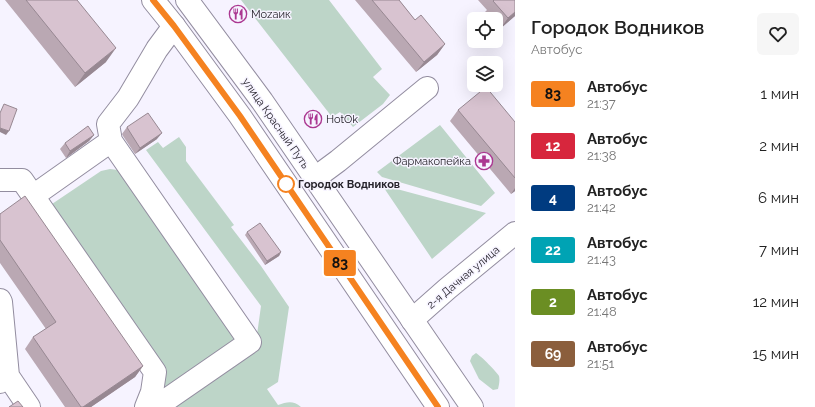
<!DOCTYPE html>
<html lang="ru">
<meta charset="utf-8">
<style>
:root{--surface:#fff;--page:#f6f6f6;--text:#222;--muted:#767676}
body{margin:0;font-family:Raleway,sans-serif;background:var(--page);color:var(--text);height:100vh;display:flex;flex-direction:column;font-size:15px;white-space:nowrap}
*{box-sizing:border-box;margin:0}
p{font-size:13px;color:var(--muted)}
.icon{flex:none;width:22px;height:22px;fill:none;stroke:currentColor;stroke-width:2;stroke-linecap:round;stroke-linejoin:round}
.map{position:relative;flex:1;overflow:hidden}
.sheet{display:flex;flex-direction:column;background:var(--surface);width:300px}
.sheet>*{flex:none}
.badge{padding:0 8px;border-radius:3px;font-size:14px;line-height:26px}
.buttons{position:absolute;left:467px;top:12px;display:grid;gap:8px}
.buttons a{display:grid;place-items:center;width:36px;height:36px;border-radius:6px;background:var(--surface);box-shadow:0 4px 16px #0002;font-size:20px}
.map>.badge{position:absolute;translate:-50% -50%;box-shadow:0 0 0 2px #fff}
.round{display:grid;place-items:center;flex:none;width:42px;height:42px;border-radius:6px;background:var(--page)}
.head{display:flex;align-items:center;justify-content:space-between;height:68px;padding:0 16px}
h1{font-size:19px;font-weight:600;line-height:30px}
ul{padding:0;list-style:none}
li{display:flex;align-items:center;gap:12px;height:52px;padding:0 16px}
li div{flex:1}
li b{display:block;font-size:15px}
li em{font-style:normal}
li .badge{min-width:44px;font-weight:700;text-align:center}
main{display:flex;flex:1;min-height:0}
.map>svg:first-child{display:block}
.green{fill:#bdd5c8}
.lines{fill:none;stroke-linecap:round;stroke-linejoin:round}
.minor-casing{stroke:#938da0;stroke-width:24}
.major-casing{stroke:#938da0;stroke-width:24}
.minor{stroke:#fff;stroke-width:22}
.major{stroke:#fff;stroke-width:22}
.wall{fill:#baa8b3}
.shaded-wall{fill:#978892}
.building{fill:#d8c3d0;stroke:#978892}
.line-casing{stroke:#fff;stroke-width:9}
.line{stroke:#f58220;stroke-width:6}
.stop-dot{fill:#fff;stroke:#f58220;stroke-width:2}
.labels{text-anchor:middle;stroke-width:3;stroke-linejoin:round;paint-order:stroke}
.poi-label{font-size:11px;fill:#26232b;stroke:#f6f3ff;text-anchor:start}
.street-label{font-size:11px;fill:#26232b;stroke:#f6f3ff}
.stop-label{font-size:11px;font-weight:bold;fill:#26232b;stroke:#f6f3ff;text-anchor:start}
</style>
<main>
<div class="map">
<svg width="515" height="407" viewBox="0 0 515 407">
<rect width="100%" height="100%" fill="#f6f3ff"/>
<path class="green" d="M 241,0 L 329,0 L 382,69 L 373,77 L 390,95 L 383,104 L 353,127 L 340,112 L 332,117 Z
M 440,125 L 495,193 L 481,206 L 382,177 L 377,172 Z
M 179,137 L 186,147 L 186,161 L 234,225 L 231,227 L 261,266 L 289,307 L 278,382 L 267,389 L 278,405 C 287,402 293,400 301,407 L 171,407 L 255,349 L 261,306 L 146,150 L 158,142 L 163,148 Z
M 110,169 L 118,170 L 239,341 L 154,399 L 159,365 L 153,349 L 52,204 L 101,171 Z
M 382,185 L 486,213 L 432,259 Z
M 476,353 C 481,356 497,372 499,376 C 500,380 499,385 498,389 L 493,390 L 479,379 L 470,361 L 472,356 Z"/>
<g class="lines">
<defs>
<path id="minor" d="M 111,141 L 108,124 L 128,98 L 157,49 L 174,26
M 315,178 L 338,161 L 427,88
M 0,180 L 22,180 L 155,372 L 152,392 L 146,407
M 33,196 L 111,141 L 250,342 L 156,407
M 0,300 L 1,302 L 8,376
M 412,320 L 447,289 L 515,233
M 0,382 L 8,376 L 29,407"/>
<path id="major" d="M 153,0 L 174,26 L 240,116 L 438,407
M 187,0 L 262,101 L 472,407"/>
</defs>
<use href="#minor" class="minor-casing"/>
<use href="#major" class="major-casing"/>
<use href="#minor" class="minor"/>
<use href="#major" class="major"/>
</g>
<path class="wall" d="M 5,0 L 77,0 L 106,62 L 75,87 Z
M 355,0 L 399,0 L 415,20 L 445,44 L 437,55 L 416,72 Z
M 478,0 L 515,0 L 515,16 L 500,29 L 496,25 L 496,19 L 491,19 L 485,12 L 487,10 Z
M 458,110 L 515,122 L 515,191 L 511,194 L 450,121 Z
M 127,127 L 157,139 L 135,154 L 123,136 L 122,134 Z
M 94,135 L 89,141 L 66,158 L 60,149 L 65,143 Z
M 0,214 L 143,366 L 135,377 L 91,407 L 65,407 L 25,349 L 33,337 L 46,329 L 0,263 Z
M 247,232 L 281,252 L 279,256 L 265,265 L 245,235 Z"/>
<path class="shaded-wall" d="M 515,12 L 515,16 L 500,29 L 508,18 Z
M 445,44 L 437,55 L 416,72 L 424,62 Z
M 116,48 L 106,62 L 75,87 L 85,73 Z
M 0,128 L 9,131 L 6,135 L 0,132 Z
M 162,133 L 157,139 L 135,154 L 140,148 Z
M 94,135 L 89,141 L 66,158 L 70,151 Z
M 515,188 L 515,191 L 511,194 Z
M 281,252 L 279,256 L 265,265 L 267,261 Z
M 143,366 L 135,377 L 91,407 L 83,407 Z"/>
<path class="building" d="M 26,0 L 77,0 L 116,48 L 85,73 Z
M 372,0 L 399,0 L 415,20 L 421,15 L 445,44 L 424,62 Z
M 494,0 L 515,0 L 515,12 L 508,18 L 493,1 Z
M 486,87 L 515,122 L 515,178 L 458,110 Z
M 4,104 L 17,109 L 9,131 L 0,128 L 0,113 Z
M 148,113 L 162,133 L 140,148 L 128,129 L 127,127 Z
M 88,126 L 94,135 L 70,151 L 65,143 Z
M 25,196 L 143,366 L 83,407 L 81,407 L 33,337 L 56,322 L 0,240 L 0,214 Z
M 260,223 L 281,252 L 267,261 L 247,232 Z
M 18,401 L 23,407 L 9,407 Z"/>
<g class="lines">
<defs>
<path id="line" d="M 153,0 L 174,26 L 240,116 L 438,407"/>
</defs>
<use href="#line" class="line-casing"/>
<use href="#line" class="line"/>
</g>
<defs>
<symbol id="restaurant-ring" viewBox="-11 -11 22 22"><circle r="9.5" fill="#f6f3ff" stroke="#ab3791" stroke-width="1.5"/><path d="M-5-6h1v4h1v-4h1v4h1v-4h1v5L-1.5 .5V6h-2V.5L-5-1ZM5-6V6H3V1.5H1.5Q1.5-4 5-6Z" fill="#ab3791"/></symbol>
<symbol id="pharmacy-ring" viewBox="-11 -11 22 22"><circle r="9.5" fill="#f6f3ff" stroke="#ab3791" stroke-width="1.5"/><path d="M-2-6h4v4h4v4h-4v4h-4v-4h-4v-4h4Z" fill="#ab3791"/></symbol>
</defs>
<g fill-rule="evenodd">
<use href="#restaurant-ring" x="228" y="4" width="20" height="20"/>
<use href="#restaurant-ring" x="303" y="109" width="20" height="20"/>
<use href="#pharmacy-ring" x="474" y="151" width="20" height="20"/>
</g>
<circle class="stop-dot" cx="286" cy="184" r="8"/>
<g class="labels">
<g class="poi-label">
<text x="251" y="18">Mozaик</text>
<text x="326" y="123">HotOk</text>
<text x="471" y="165" text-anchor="end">Фармакопейка</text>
</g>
<g class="street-label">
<text transform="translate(276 123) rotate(55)" y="4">улица Красный Путь</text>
<text transform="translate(463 277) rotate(-40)" y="4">2-я Дачная улица</text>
</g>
<g class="stop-label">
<text x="298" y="188">Городок Водников</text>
</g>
</g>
</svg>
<div class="buttons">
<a><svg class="icon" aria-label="locate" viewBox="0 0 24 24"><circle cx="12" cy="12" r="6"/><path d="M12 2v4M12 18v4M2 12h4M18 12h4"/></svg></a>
<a><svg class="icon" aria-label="layers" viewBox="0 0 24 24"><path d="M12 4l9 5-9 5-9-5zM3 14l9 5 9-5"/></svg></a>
</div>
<b class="badge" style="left:340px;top:263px;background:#f58220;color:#111">83</b>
</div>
<section class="sheet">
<div class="head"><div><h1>Городок Водников</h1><p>Автобус</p></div><a class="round"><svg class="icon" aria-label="heart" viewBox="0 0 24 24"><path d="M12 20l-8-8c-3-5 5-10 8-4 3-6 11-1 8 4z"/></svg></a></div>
<ul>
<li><span class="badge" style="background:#f58220;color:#111">83</span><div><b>Автобус</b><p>21:37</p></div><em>1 мин</em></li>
<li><span class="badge" style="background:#d7263d;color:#fff">12</span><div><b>Автобус</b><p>21:38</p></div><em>2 мин</em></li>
<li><span class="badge" style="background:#003b80;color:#fff">4</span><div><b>Автобус</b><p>21:42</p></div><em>6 мин</em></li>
<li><span class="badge" style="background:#00a3b4;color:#fff">22</span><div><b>Автобус</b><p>21:43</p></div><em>7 мин</em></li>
<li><span class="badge" style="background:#6b8e23;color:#fff">2</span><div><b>Автобус</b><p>21:48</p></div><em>12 мин</em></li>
<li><span class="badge" style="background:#8b5e3c;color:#fff">69</span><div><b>Автобус</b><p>21:51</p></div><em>15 мин</em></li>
</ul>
</section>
</main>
